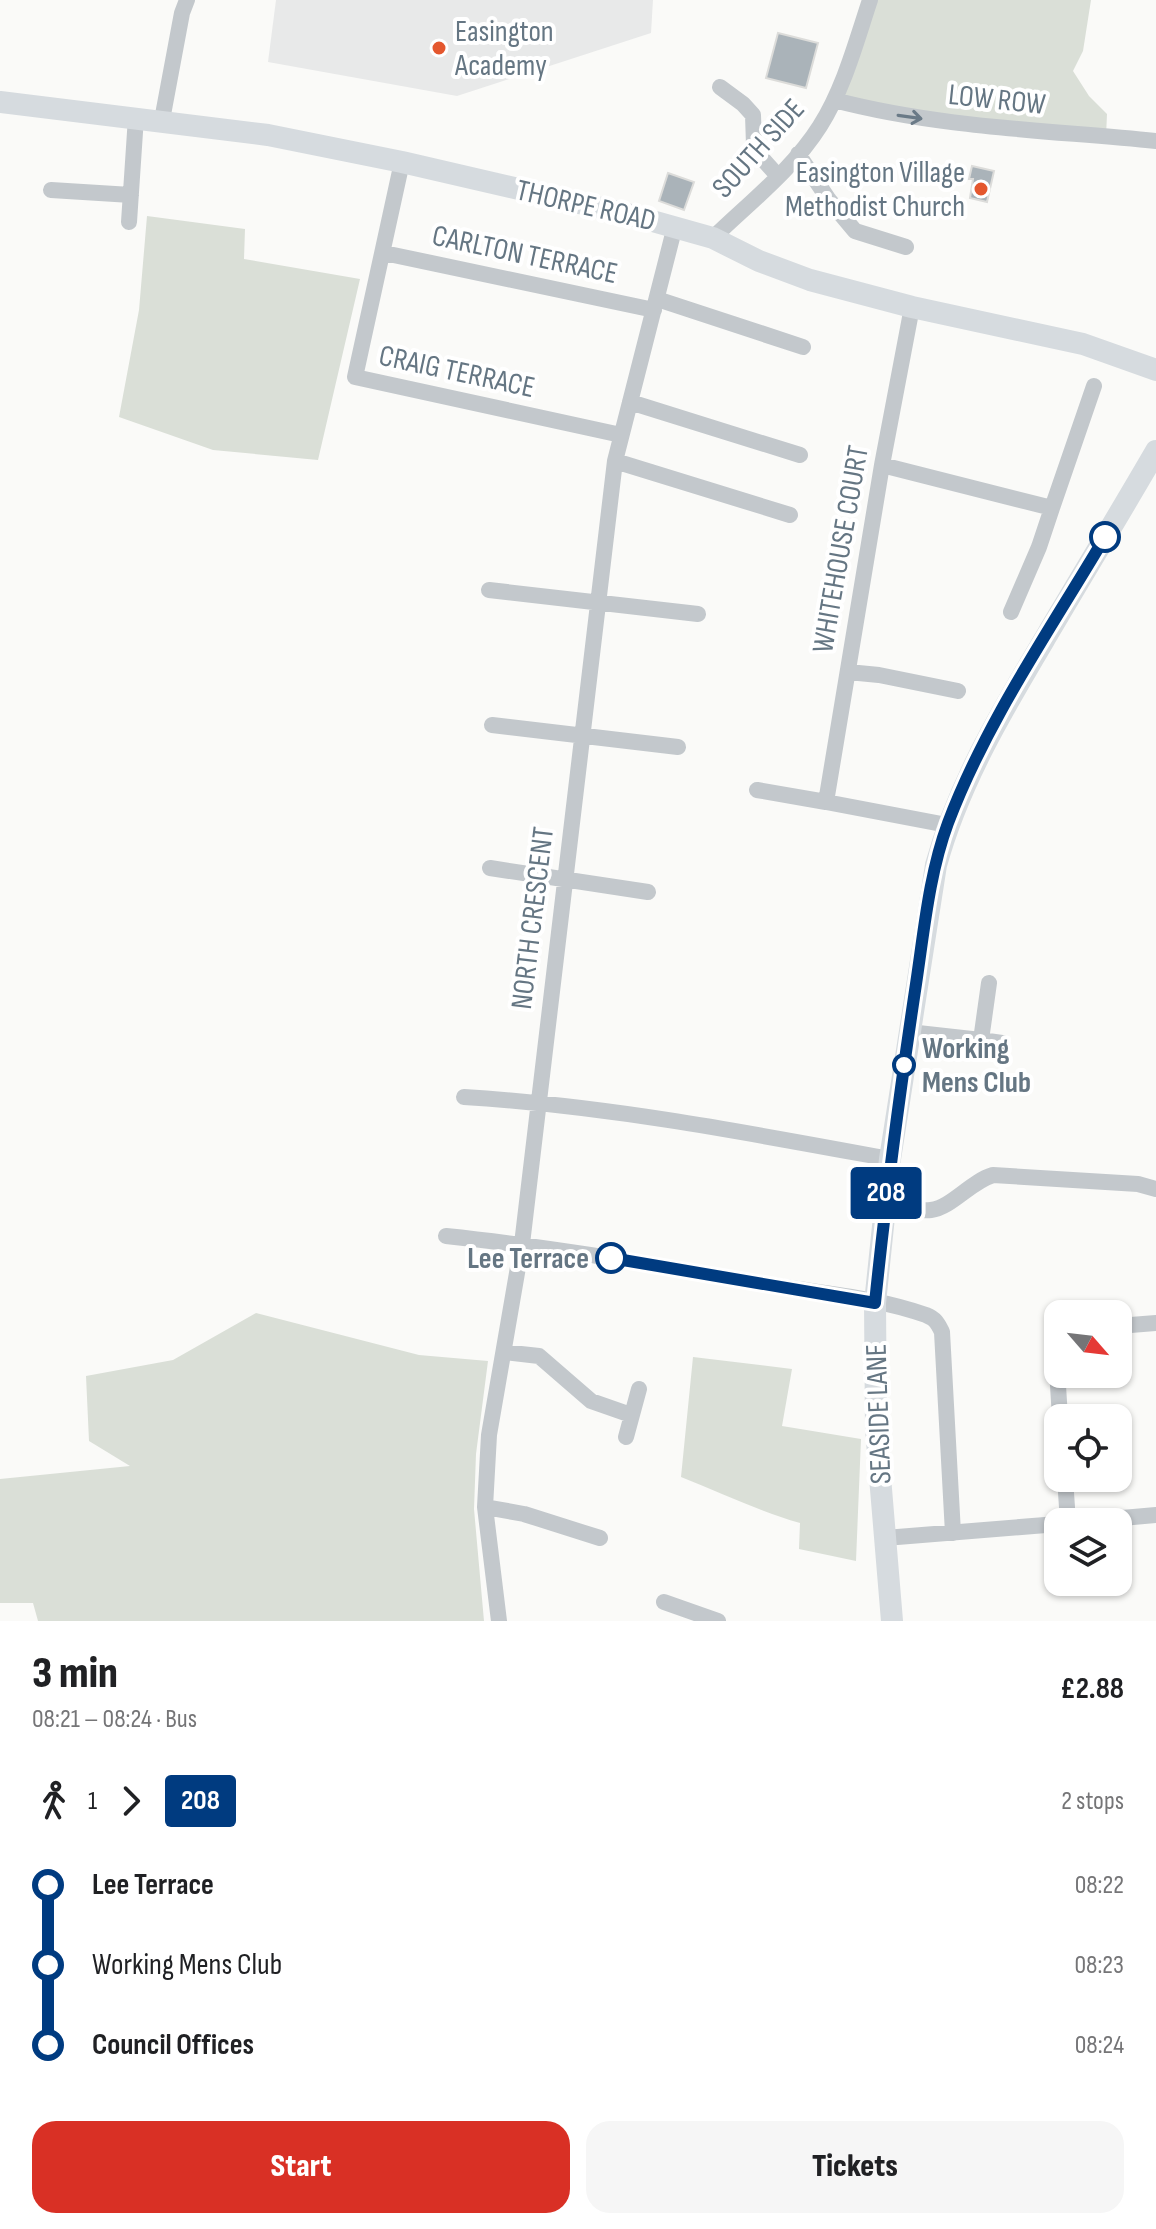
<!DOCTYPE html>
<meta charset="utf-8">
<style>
:root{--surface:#fff;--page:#f6f6f6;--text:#202124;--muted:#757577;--accent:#d93025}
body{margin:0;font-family:"Sofia Sans Condensed",sans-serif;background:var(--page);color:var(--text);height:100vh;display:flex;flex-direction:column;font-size:30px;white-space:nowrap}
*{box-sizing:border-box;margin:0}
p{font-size:26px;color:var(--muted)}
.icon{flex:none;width:44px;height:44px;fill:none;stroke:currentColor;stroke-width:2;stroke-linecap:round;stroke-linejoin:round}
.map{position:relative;height:1621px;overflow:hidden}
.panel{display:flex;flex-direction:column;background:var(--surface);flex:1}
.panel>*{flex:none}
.badge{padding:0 16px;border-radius:6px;font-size:28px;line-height:52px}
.needle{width:52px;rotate:118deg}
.fabs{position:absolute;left:1044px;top:1300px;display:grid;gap:16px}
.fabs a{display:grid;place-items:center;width:88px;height:88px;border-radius:16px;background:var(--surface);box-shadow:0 2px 6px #0004;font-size:40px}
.map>.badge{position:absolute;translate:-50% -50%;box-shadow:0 0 0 4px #fff}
.legs{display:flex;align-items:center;gap:12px;height:88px;padding:0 32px;font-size:26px}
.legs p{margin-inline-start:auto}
.head{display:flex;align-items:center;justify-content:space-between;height:136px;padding:0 32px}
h1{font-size:44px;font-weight:800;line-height:60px}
.action{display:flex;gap:16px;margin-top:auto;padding:16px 32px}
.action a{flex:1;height:92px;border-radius:24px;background:var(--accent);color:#fff;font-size:32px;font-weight:800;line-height:92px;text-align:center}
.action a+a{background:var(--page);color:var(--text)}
ul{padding:0 32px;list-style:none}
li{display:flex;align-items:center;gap:28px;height:80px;font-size:30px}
li i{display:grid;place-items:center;width:12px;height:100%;margin:0 10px;background:currentColor}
li i::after{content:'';width:20px;height:20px;margin:-10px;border:6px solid;border-radius:50%;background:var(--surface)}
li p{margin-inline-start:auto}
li:first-child i{background:linear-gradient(#0000 50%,currentColor 0)}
li:last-child i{background:linear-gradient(currentColor 50%,#0000 0)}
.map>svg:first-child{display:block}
.built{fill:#e8e9e9}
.green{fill:#dadfd7}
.building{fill:#aab3b9;stroke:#dcdcda;stroke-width:2}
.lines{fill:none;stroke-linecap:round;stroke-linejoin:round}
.minor{stroke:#c3c8cc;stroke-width:16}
.major{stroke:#d6dbdf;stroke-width:22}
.oneway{stroke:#6a7a87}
.line-1-casing{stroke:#fff;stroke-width:18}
.line-1{stroke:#003b80;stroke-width:12}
.poi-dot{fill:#e4572e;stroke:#fff;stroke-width:3}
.stop-1-dot{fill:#fff;stroke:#003b80;stroke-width:4}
.labels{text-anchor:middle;stroke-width:8;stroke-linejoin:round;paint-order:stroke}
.poi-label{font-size:30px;fill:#657683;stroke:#fff;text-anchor:start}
.street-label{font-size:30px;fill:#657683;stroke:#fff}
.stop-label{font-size:30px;font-weight:bold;fill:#657683;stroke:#fff;text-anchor:start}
</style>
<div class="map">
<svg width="1156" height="1621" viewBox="0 0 1156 1621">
<rect width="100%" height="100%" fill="#fafaf8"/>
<path class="built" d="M 276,0 L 653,0 L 651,33 L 457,96 L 268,62 Z"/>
<path class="green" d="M 870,0 L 1091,0 L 1083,51 L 1073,71 L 1089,96 L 1107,114 L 1106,137 L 834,100 Z
M 147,216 L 245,229 L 244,259 L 360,279 L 318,460 L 213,450 L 119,417 L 139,310 Z
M 256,1313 L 419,1355 L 488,1361 L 476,1454 L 474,1509 L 484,1621 L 38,1621 L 33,1603 L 0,1603 L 0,1479 L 130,1466 L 89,1441 L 86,1376 L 173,1360 Z
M 693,1357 L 792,1369 L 782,1426 L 861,1439 L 856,1561 L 799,1549 L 800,1523 C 759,1511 721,1493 681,1477 Z"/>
<path class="building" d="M 778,33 L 818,43 L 806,88 L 766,78 Z
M 972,166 L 994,171 L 987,202 L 970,198 L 973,179 L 969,179 Z
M 668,173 L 694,182 L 684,210 L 659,201 Z"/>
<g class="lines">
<path class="minor" d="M 720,87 L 743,104 L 753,115 L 754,145 L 760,156 L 777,175
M 834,100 C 941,128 1047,130 1156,141
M 162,120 L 182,13 L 187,0
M 798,154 L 829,200 L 855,231 L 906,247
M 402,162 L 355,377 L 621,435
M 51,190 L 131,195
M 129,222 L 136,117
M 713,238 C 749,203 793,169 820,126 C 844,88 856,42 870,0
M 384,253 L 654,310
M 657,299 L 803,347
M 630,402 L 800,455
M 615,461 L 790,515
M 882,465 L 1052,508 L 1039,547 L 1011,612
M 1052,508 L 1094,386
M 489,590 L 698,614
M 848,672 L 879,675 L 958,691
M 492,725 L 678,747
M 757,790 L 826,802 L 882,465 L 912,307
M 826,802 L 947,825
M 490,868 L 648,892
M 909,1032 L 981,1040 L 989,983
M 981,1040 L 1002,1043
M 464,1097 C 608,1106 749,1133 890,1159
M 885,1204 C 899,1206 917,1212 931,1210 C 952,1207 970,1182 993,1175 L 1138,1184 L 1156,1189
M 446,1236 C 553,1247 659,1266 765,1284 C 818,1293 876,1297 926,1315 C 936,1319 938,1324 942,1332 L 953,1533
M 1118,1326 L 1156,1323
M 1058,1344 L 1056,1353 L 1060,1418
M 504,1352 L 539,1356 L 591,1401 L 631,1415
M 626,1437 L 639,1389
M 1065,1478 L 1068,1522
M 485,1507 L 524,1514 L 600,1538
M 1077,1522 L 1156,1515
M 885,1538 L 1058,1524
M 664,1602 L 718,1621
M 499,1621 L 485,1507 L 489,1435 L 522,1244 L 615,461 L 675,226"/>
<path class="major" d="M 0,102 L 268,135 L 402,162 L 631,215 L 713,238 L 759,261 L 810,280 L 912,307 L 1083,344 L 1156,370
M 892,1621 L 876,1429 L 875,1303 L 890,1159 L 936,865 C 959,782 1003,709 1047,635 C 1083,574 1120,513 1156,451"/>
</g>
<defs><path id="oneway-shaft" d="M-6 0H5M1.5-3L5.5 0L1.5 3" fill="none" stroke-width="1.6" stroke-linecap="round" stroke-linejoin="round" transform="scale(2)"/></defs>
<use class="oneway" href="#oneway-shaft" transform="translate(910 117) rotate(8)"/>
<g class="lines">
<defs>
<path id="line-1" d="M 611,1258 L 875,1303 C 886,1196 900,1090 916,984 C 924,931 929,874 948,823 C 986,722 1050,630 1105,537"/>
</defs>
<use href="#line-1" class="line-1-casing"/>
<use href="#line-1" class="line-1"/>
</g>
<g class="poi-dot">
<circle cx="439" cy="48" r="8"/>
<circle cx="981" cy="189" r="8"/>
</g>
<g class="stop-1-dot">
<circle cx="1105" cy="537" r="14"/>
<circle cx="904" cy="1065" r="10"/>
<circle cx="611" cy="1258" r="14"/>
</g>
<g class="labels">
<g class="poi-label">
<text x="455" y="41">Easington<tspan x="455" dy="34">Academy</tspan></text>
<text x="965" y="182" text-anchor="end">Easington Village<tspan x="965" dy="34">Methodist Church</tspan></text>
</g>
<g class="street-label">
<text transform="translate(997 99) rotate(6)" y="10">LOW ROW</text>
<text transform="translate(758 148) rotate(-48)" y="10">SOUTH SIDE</text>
<text transform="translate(586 205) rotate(13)" y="10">THORPE ROAD</text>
<text transform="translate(525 254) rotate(12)" y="10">CARLTON TERRACE</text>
<text transform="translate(457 371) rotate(12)" y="10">CRAIG TERRACE</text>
<text transform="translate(840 549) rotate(-80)" y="10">WHITEHOUSE COURT</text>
<text transform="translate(532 918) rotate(-83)" y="10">NORTH CRESCENT</text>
<text transform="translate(878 1414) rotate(-92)" y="10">SEASIDE LANE</text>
</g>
<g class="stop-label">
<text x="922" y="1058">Working<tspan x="922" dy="34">Mens Club</tspan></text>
<text x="589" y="1268" text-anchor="end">Lee Terrace</text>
</g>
</g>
</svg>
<div class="fabs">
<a><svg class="needle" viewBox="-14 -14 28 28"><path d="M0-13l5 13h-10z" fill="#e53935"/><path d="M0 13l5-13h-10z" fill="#757577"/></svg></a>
<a><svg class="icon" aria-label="locate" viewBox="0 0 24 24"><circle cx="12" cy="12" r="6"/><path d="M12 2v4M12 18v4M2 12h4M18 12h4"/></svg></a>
<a><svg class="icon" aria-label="layers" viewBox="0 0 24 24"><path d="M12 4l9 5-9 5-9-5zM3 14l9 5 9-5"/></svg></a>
</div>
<b class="badge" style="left:886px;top:1193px;background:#003b80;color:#fff">208</b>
</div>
<section class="panel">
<div class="head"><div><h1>3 min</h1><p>08:21 – 08:24 · Bus</p></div><b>£2.88</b></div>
<div class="legs"><svg class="icon" aria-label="walk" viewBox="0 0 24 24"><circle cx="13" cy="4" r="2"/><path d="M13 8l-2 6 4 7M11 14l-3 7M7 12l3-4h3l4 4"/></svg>1<svg class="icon" aria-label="forward" viewBox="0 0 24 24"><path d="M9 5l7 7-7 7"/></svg><b class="badge" style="background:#003b80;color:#fff">208</b><p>2 stops</p></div>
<ul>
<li><i style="color:#003b80"></i><b>Lee Terrace</b><p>08:22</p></li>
<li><i style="color:#003b80"></i><span>Working Mens Club</span><p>08:23</p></li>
<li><i style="color:#003b80"></i><b>Council Offices</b><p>08:24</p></li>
</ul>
<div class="action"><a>Start</a><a>Tickets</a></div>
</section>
